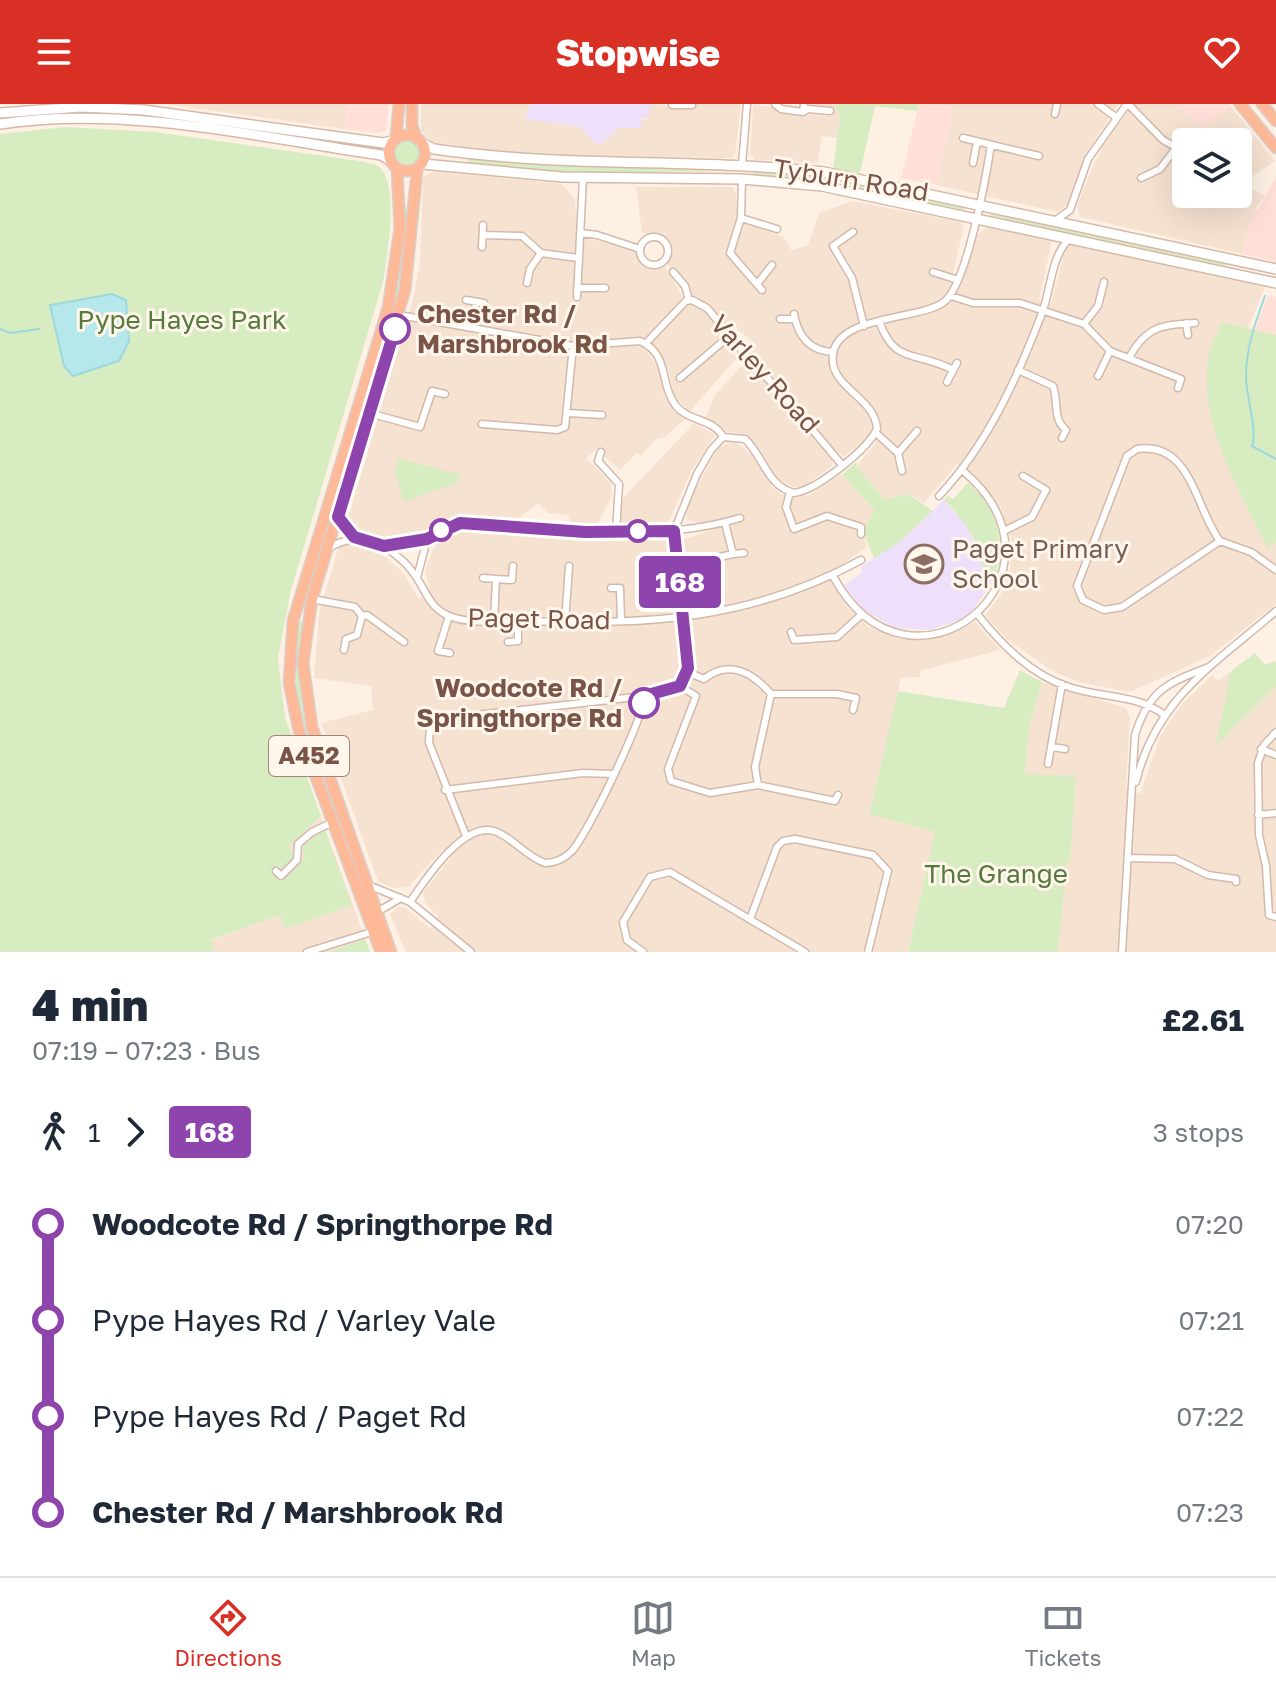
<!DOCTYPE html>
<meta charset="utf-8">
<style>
:root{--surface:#fff;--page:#f6f6f7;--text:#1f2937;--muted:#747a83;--line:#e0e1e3;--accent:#d93025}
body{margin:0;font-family:"Golos Text",sans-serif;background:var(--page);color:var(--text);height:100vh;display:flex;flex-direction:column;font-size:30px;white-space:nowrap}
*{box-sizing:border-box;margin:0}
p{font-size:26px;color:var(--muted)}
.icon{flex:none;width:44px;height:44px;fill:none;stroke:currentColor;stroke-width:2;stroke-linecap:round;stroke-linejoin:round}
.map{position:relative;height:848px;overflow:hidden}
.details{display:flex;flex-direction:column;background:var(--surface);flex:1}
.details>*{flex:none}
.badge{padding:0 16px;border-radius:6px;font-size:28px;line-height:52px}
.controls{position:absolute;left:1172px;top:24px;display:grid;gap:16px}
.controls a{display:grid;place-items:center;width:80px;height:80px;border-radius:8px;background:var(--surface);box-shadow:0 8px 32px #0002;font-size:40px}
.map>.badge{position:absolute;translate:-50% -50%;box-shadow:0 0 0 4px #fff}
.legs{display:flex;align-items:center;gap:12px;height:88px;padding:0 32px;font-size:26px}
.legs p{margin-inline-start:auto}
.summary{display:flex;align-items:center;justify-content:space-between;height:136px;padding:0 32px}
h1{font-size:44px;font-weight:800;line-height:60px}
ul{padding:0 32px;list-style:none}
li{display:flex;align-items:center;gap:28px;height:96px;font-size:30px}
li i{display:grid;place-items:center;width:12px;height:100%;margin:0 10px;background:currentColor}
li i::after{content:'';width:20px;height:20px;margin:-10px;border:6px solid;border-radius:50%;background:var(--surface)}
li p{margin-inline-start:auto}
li:first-child i{background:linear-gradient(#0000 50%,currentColor 0)}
li:last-child i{background:linear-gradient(currentColor 50%,#0000 0)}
header{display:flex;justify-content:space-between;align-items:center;height:104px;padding:0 32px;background:var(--accent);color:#fff;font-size:36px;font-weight:800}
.menu{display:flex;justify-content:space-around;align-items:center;height:112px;border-top:2px solid var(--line);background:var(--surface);font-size:22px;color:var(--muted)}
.menu a{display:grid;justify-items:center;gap:4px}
.menu .on{color:var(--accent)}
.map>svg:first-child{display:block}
.residential{fill:#f6e2d1;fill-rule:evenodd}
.commercial{fill:#ffdfd7}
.education{fill:#eee0fa}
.green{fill:#d7edc1}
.water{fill:#b6e7ea;stroke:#9cd9dc;stroke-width:2}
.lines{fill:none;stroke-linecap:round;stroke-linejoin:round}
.stream{stroke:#9cd9dc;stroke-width:2}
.minor-casing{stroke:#d3b9ab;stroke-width:9}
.secondary-casing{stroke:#d6b8a9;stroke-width:12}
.trunk-casing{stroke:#d9cfcb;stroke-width:13}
.minor{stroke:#fff;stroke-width:6}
.secondary{stroke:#fff;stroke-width:9}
.trunk{stroke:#feba98;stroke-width:10}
.line-1-casing{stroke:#fff;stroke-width:18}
.line-1{stroke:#8e44ad;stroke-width:12}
.stop-1-dot{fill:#fff;stroke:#8e44ad;stroke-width:4}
.labels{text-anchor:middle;stroke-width:6;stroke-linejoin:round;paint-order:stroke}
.shield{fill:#fff6ec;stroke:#a18578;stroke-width:2}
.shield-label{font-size:24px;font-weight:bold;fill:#795447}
.street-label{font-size:26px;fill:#795447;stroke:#fff6ec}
.stop-label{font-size:26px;font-weight:bold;fill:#795447;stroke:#fff6ec;text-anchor:start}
.park-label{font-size:26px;fill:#547a3c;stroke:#fff6ec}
.education-label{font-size:26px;fill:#785e54;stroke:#fff6ec;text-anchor:start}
</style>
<header><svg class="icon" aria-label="menu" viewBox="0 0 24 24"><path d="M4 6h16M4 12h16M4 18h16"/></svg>Stopwise<svg class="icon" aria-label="heart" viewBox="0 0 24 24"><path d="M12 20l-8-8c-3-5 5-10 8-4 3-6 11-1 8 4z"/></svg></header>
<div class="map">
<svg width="1276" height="848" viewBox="0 0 1276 848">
<rect width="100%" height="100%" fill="#fef1e4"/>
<path class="residential" d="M 166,0 L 348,0 L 344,25 Z
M 421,0 L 530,0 L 525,15 L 618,24 L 648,14 L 651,0 L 693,5 L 693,0 L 741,0 L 735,51 L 731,54 L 568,52 L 504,48 L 433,38 L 421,27 Z
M 809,0 L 834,0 L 840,12 L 838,34 L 822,32 L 817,59 L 755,56 L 750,50 L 753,1 L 773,3 L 778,9 L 832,12 L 832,5 Z
M 954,0 L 1119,0 L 1085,51 L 1068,100 L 1058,108 L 936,81 Z
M 1133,0 L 1177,0 L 1204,25 L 1230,1 L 1275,57 L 1254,71 L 1248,83 L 1265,92 L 1254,106 L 1242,150 L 1080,113 L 1077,102 L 1088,74 L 1103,42 ZM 1186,38 L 1238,38 L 1238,90 L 1186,90 Z
M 433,67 L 562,80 L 575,95 L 577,132 L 634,146 L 645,163 L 664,161 L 683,194 L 691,192 L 666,158 L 670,141 L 659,129 L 642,129 L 636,83 L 732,83 L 736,89 L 737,116 L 784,133 L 791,146 L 808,141 L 819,109 L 853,97 L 960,118 L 964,122 L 952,174 L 962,178 L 976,132 L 987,123 L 1052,137 L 1039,196 L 1051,200 L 1065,146 L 1070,140 L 1265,183 L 1248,224 L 1223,218 L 1210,247 L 1209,282 L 1215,325 L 1226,355 L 1268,444 L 1276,438 L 1276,500 L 1210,552 L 1130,588 L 1078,578 L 1054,568 L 1009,537 L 985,511 L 1001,490 L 1010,467 L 1012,438 L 1001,404 L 974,370 L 957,360 L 924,399 L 908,390 L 885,396 L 856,363 L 876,338 L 869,332 L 844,353 L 837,348 L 832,353 L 832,362 L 804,382 L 793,383 L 780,377 L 745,330 L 726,328 L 705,314 L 715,291 L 745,258 L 753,266 L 759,259 L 750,247 L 757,241 L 732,221 L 721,234 L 737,254 L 689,308 L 673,290 L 670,271 L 658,245 L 653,240 L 646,247 L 661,267 L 663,289 L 669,300 L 685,315 L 665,333 L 656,335 L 641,352 L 637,349 L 620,366 L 604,352 L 600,343 L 586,354 L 611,379 L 612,392 L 596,423 L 573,421 L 567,411 L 548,409 L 538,399 L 515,417 L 458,414 L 409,436 L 385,436 L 353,425 L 347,417 L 411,203 L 420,160 L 423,74 Z
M 694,319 L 715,331 L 691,368 L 669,417 L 661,421 L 621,421 L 619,410 L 624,393 Z
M 734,337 L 754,352 L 772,383 L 782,391 L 795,394 L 809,391 L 842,370 L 874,406 L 863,427 L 867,443 L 827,471 L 846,502 L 869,523 L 900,535 L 924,535 L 975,518 L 1000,546 L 920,567 L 920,573 L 901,574 L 869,710 L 935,728 L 908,848 L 406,848 L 390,810 L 398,803 L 405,804 L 430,824 L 438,812 L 425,799 L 423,789 L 452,752 L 443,745 L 408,783 L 393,784 L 378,777 L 321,619 L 373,606 L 371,582 L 314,574 L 319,509 L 338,445 L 350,439 L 386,453 L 403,469 L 419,495 L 430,486 L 425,465 L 436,439 L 447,431 L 464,427 L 579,435 L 662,434 L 669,438 L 672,475 L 683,474 L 682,436 L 711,426 L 710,417 L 697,419 L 687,415 L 686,403 L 718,344 Z
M 1255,549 L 1265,561 L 1276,557 L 1276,848 L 1058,848 L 1067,757 L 1070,757 L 1076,673 L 1025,670 L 1029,625 L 1042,578 L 1126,604 L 1130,613 L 1126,684 L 1140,690 L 1161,631 L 1183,599 L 1212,571 L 1218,577 Z
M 278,572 L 285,614 L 370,848 L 214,848 L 210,837 L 279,811 L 245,718 Z"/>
<path class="commercial" d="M 348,0 L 389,0 L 387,25 L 380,29 L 344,25 Z
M 919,0 L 954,0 L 936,81 L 901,74 Z
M 1177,0 L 1229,0 L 1230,1 L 1204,25 Z
M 1276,72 L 1276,158 L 1242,150 L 1254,106 L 1258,106 Z
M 1268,191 L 1276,193 L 1276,231 L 1255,226 Z"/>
<path class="education" d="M 530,0 L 651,0 L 648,14 L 641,14 L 641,24 L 618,24 L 601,40 L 595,39 L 580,23 L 525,15 Z
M 944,396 L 968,423 L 983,458 L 981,471 L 994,476 L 972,507 L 960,516 L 930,526 L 895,524 L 863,506 L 844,481 L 862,469 L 861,463 L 903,435 Z"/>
<path class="green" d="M 834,0 L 919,0 L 917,7 L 875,2 L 860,69 L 833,65 L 840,12 Z
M 65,23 L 156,28 L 359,57 L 377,61 C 401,77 387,152 383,178 L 291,486 L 278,554 L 285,614 L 321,712 L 289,742 L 294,754 L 283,765 L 277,762 L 271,769 L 281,777 L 305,753 L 301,742 L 325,726 L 352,801 L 285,825 L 279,811 L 211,836 L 214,848 L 0,848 L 0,30 Z
M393 49a13 13 0 1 1 26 0a13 13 0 1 1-26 0Z
M 469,53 L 732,64 L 732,67 L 577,69 L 468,60 Z
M 754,66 L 837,73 L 837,80 L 755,71 Z
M 847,77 L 966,101 L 964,106 L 853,84 Z
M 404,102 L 410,102 L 401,187 L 391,224 L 386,223 L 401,158 Z
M 990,106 L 1227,157 L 1228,160 L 1221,164 L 990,112 Z
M 1222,218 L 1276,231 L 1276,438 L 1268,445 C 1240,386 1194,314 1210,246 C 1213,237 1219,227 1222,218 Z
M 398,354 L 461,371 L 459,378 L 404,398 L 395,368 Z
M 857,358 L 856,363 L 885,395 L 908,390 L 933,407 L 903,435 L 874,455 L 863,427 L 874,406 L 842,370 Z
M 968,379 C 998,404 1007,439 994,476 L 981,471 C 988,447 960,411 944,396 L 948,392 L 953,395 Z
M 303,516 C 298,564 302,605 318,651 L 313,653 C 295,605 293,571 297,520 Z
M 1255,549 L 1265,561 L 1276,557 L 1276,582 L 1216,641 L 1231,567 Z
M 1020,566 L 1042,578 L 1029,625 L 1025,670 L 1076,672 L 1070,758 L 1067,758 L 1058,848 L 908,848 L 935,728 L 869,710 L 898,587 L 1004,604 Z
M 365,835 L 370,848 L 329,848 Z"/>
<path class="water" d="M 112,190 L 126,196 L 129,237 L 119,257 L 73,272 L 64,262 L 50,201 Z"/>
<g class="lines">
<path class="stream" d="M 1265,192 C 1255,219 1246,244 1246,273 C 1246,292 1258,328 1252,342 L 1276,355
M 0,225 L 10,229 L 39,225"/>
<defs>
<path id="minor" d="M 775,0 L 781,5 L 803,8 L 804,0
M 1098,0 L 1117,14
M 1128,0 L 1163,36 L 1186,49
M 672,1 L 692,1
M 803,8 L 808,5 L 830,7
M 1055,10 L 1057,0
M 963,34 L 1039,52
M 973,59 L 977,38
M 742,61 L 747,0
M 1141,74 L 1160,65 L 1176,44
M 742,75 L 741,114 L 730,149 L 762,186
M 1223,96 L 1224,90
M 741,114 L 777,125
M 1056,116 L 1070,106 L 1088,55 L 1127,0
M 853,128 L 833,142 L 852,174 L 864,222
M 581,129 L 597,131 L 640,145
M 483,131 L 522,132 L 541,149
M640 147a14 14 0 1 1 28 0a14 14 0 1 1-28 0Z
M 482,143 L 483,121
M 673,168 L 685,182 L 689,196
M 933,168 L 958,176
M 527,179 L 530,165 L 541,149 L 578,154
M 758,179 L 772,161
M 577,184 L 605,184
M 951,192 L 973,199 L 1020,199 L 1084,220 L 1110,247 L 1181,275 L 1178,284
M 577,193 L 583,73
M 466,196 L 484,199
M 794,210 C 798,232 809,247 833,248
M 399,211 L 573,242 L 640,237 C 670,250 659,280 676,302 C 689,318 713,314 723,333
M 780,215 L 795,215
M 879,217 C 895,262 916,246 953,266
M 1186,219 L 1188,231
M 1084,220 L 1098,202 L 1104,178
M 471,224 L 476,198
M 727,234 L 739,239 L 742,249 L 780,287 L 842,361
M 646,239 L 686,197 L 692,196 L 707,204 L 728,229 L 727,234
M 1129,254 C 1146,222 1162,221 1195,219
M 1018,266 L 1053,282 C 1059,298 1052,315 1066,326 L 1062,334
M 1098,272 L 1110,247
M 680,274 L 727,234
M 947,278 L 957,259
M 369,309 L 420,323 L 432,287 L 445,290
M 569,309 L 602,311
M 482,320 L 557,326 L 565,323 L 573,242
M 876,329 L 898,349 L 902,367
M 1137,345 C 1192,337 1195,405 1220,437 L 1122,503 L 1104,506 L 1083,496 L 1077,482 L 1127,352 Z
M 601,348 L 598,357 L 619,380 L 616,428
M 898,349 L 917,327
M 790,388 L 786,403 L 794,425 L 827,412 L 861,423 L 861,430
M 939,392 C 987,341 1017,275 1042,209 C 1051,185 1051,153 1069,135
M 338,413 L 354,433
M 725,419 L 733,450 L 744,449
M 1004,427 L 1032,413 L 1046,386 L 1023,372
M 1220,437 L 1251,448 L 1276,466
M 384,442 C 393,449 404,456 411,466 C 425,482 427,503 449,512 C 472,521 504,517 528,517 C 650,521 751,516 861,456
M 327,445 C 363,424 368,446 403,441 C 424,438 439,421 459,419 C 489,415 522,423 551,425 C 613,431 680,432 740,414
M 720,453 L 733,450
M 833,472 C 910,615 1087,470 962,366
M 417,474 L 427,435
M 483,474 L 496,475 L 494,517
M 496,475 L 512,476 L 513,462
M 611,484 L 620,484 L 621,517
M 312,495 L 355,503 L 362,512 L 367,511 L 404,538
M 978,511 C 1002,541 1031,571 1069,583 C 1100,594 1136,590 1163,610
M 449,512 L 438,547 L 450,549
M 565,519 L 569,462
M 791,528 L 794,536 L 837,533 L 861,511
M 508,538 L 518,537 L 518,517
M 344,546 L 346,535 L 357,531 L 362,512
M 687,568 L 704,575 C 729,555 753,569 771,590 L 837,590 L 856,594 L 853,606
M 680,582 L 696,592 L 668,665 L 671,677 L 710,689 L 758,681 L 835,697 L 838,691
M 1276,628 L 1264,641 L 1258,659 L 1259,731 L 1266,762 L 1269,811 L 1276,813
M 1052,643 L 1065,645
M 1261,645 L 1276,651
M 1048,660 L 1062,580
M 1136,678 C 1156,594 1215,560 1276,507
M 758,681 L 755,663 L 771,590
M 445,686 L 583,669 L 613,670
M 1258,711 L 1276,709
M 466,732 L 429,639 L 430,623 L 441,615 L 644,592 L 668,587 L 683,579 L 688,558 L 674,427 L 697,370 L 711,346 L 723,333 L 745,335 C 764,353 767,382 794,389 C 817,386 868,345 877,325 C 875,292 828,284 833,250 C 838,211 920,216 944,198 C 967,180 986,73 991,41
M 1128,754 L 1175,755 L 1208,771 L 1236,775 L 1236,778
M 276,767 L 281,772 L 297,756 L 298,740 L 312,728 L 333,718
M 368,781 L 410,798 L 471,848
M 410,798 C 425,776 465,714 497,728 C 515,736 527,753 545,759 C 556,759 564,755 572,747 C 588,729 644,614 644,592
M 377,808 L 401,794
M 750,815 L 777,743 L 783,737 L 795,735 L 873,751 L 888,767 L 868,848
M 307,848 L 375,827
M 643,848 L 627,836 L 623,818 L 650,773 L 670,768 L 805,848
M 1122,848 L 1135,631 C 1149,586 1167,579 1209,563"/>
<path id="secondary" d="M 0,9 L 81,3 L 144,6 L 383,39 L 392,37
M 0,20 C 123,1 259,33 381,51 L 391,57
M 420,38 L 434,45 C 564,64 694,54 824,68 L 1276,165
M 423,60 L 562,73 L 742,75 L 822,82 L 1276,179"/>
<path id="trunk" d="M 412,0 L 412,22 L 417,35
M 1240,0 L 1276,44
M 1262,0 L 1276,17
M389 49a18 18 0 1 1 36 0a18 18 0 1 1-36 0Z
M 396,33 L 399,0
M 381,848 L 299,627 L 289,579 L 293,517 L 388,204 L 400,124 L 397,65
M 391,848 L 312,623 L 303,559 L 312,495 L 405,186 L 417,67"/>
</defs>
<use href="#minor" class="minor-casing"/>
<use href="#secondary" class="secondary-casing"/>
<use href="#trunk" class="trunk-casing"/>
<use href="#minor" class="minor"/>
<use href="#secondary" class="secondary"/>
<use href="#trunk" class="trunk"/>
</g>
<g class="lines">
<defs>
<path id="line-1" d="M 395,225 L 338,413 L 354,433 L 384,442 L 427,435 L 460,419 L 585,428 L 674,427 L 688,564 L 680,582 L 644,592 L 644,599"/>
</defs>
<use href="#line-1" class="line-1-casing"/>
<use href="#line-1" class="line-1"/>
</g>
<defs>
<symbol id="school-ring" viewBox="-11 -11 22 22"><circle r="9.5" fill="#fff6ec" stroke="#8d6e63" stroke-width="1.5"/><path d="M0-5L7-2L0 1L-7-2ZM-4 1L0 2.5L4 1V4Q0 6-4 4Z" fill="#8d6e63"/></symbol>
</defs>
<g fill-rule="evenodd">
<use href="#school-ring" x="902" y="438" width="44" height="44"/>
</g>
<g class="stop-1-dot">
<circle cx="395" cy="225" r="14"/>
<circle cx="441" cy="426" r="10"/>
<circle cx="638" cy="427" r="10"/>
<circle cx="644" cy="599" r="14"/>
</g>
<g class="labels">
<rect class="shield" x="269" y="632" width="80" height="40" rx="6"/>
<g class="shield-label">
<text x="309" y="660">A452</text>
</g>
<g class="street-label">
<text transform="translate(851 76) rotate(9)" y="9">Tyburn Road</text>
<text transform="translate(765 270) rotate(48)" y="9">Varley Road</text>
<text transform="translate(539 515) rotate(1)" y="9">Paget Road</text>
</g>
<g class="stop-label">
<text x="417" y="219">Chester Rd /<tspan x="417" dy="30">Marshbrook Rd</tspan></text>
<text x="622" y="593" text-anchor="end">Woodcote Rd /<tspan x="622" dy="30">Springthorpe Rd</tspan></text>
</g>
<g class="park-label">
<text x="182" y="225">Pype Hayes Park</text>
<text x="996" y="779">The Grange</text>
</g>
<g class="education-label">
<text x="952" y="454">Paget Primary<tspan x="952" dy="30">School</tspan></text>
</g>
</g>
</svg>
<div class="controls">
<a><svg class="icon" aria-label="layers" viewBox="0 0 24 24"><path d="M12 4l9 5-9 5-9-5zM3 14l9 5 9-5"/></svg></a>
</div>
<b class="badge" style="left:680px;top:478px;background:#8e44ad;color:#fff">168</b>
</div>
<section class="details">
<div class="summary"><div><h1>4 min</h1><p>07:19 – 07:23 · Bus</p></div><b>£2.61</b></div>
<div class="legs"><svg class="icon" aria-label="walk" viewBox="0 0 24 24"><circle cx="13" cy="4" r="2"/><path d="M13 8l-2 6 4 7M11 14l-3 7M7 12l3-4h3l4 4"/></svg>1<svg class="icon" aria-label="forward" viewBox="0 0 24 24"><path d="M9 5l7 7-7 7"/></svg><b class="badge" style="background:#8e44ad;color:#fff">168</b><p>3 stops</p></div>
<ul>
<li><i style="color:#8e44ad"></i><b>Woodcote Rd / Springthorpe Rd</b><p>07:20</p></li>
<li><i style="color:#8e44ad"></i><span>Pype Hayes Rd / Varley Vale</span><p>07:21</p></li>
<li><i style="color:#8e44ad"></i><span>Pype Hayes Rd / Paget Rd</span><p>07:22</p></li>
<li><i style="color:#8e44ad"></i><b>Chester Rd / Marshbrook Rd</b><p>07:23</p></li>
</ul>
</section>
<nav class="menu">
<a class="on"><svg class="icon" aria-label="directions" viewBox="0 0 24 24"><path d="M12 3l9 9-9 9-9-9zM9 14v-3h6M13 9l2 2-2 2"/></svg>Directions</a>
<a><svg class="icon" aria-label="map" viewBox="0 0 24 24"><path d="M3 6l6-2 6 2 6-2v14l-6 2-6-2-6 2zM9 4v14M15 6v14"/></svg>Map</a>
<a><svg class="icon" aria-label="tickets" viewBox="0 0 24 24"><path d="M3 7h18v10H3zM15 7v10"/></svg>Tickets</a>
</nav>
